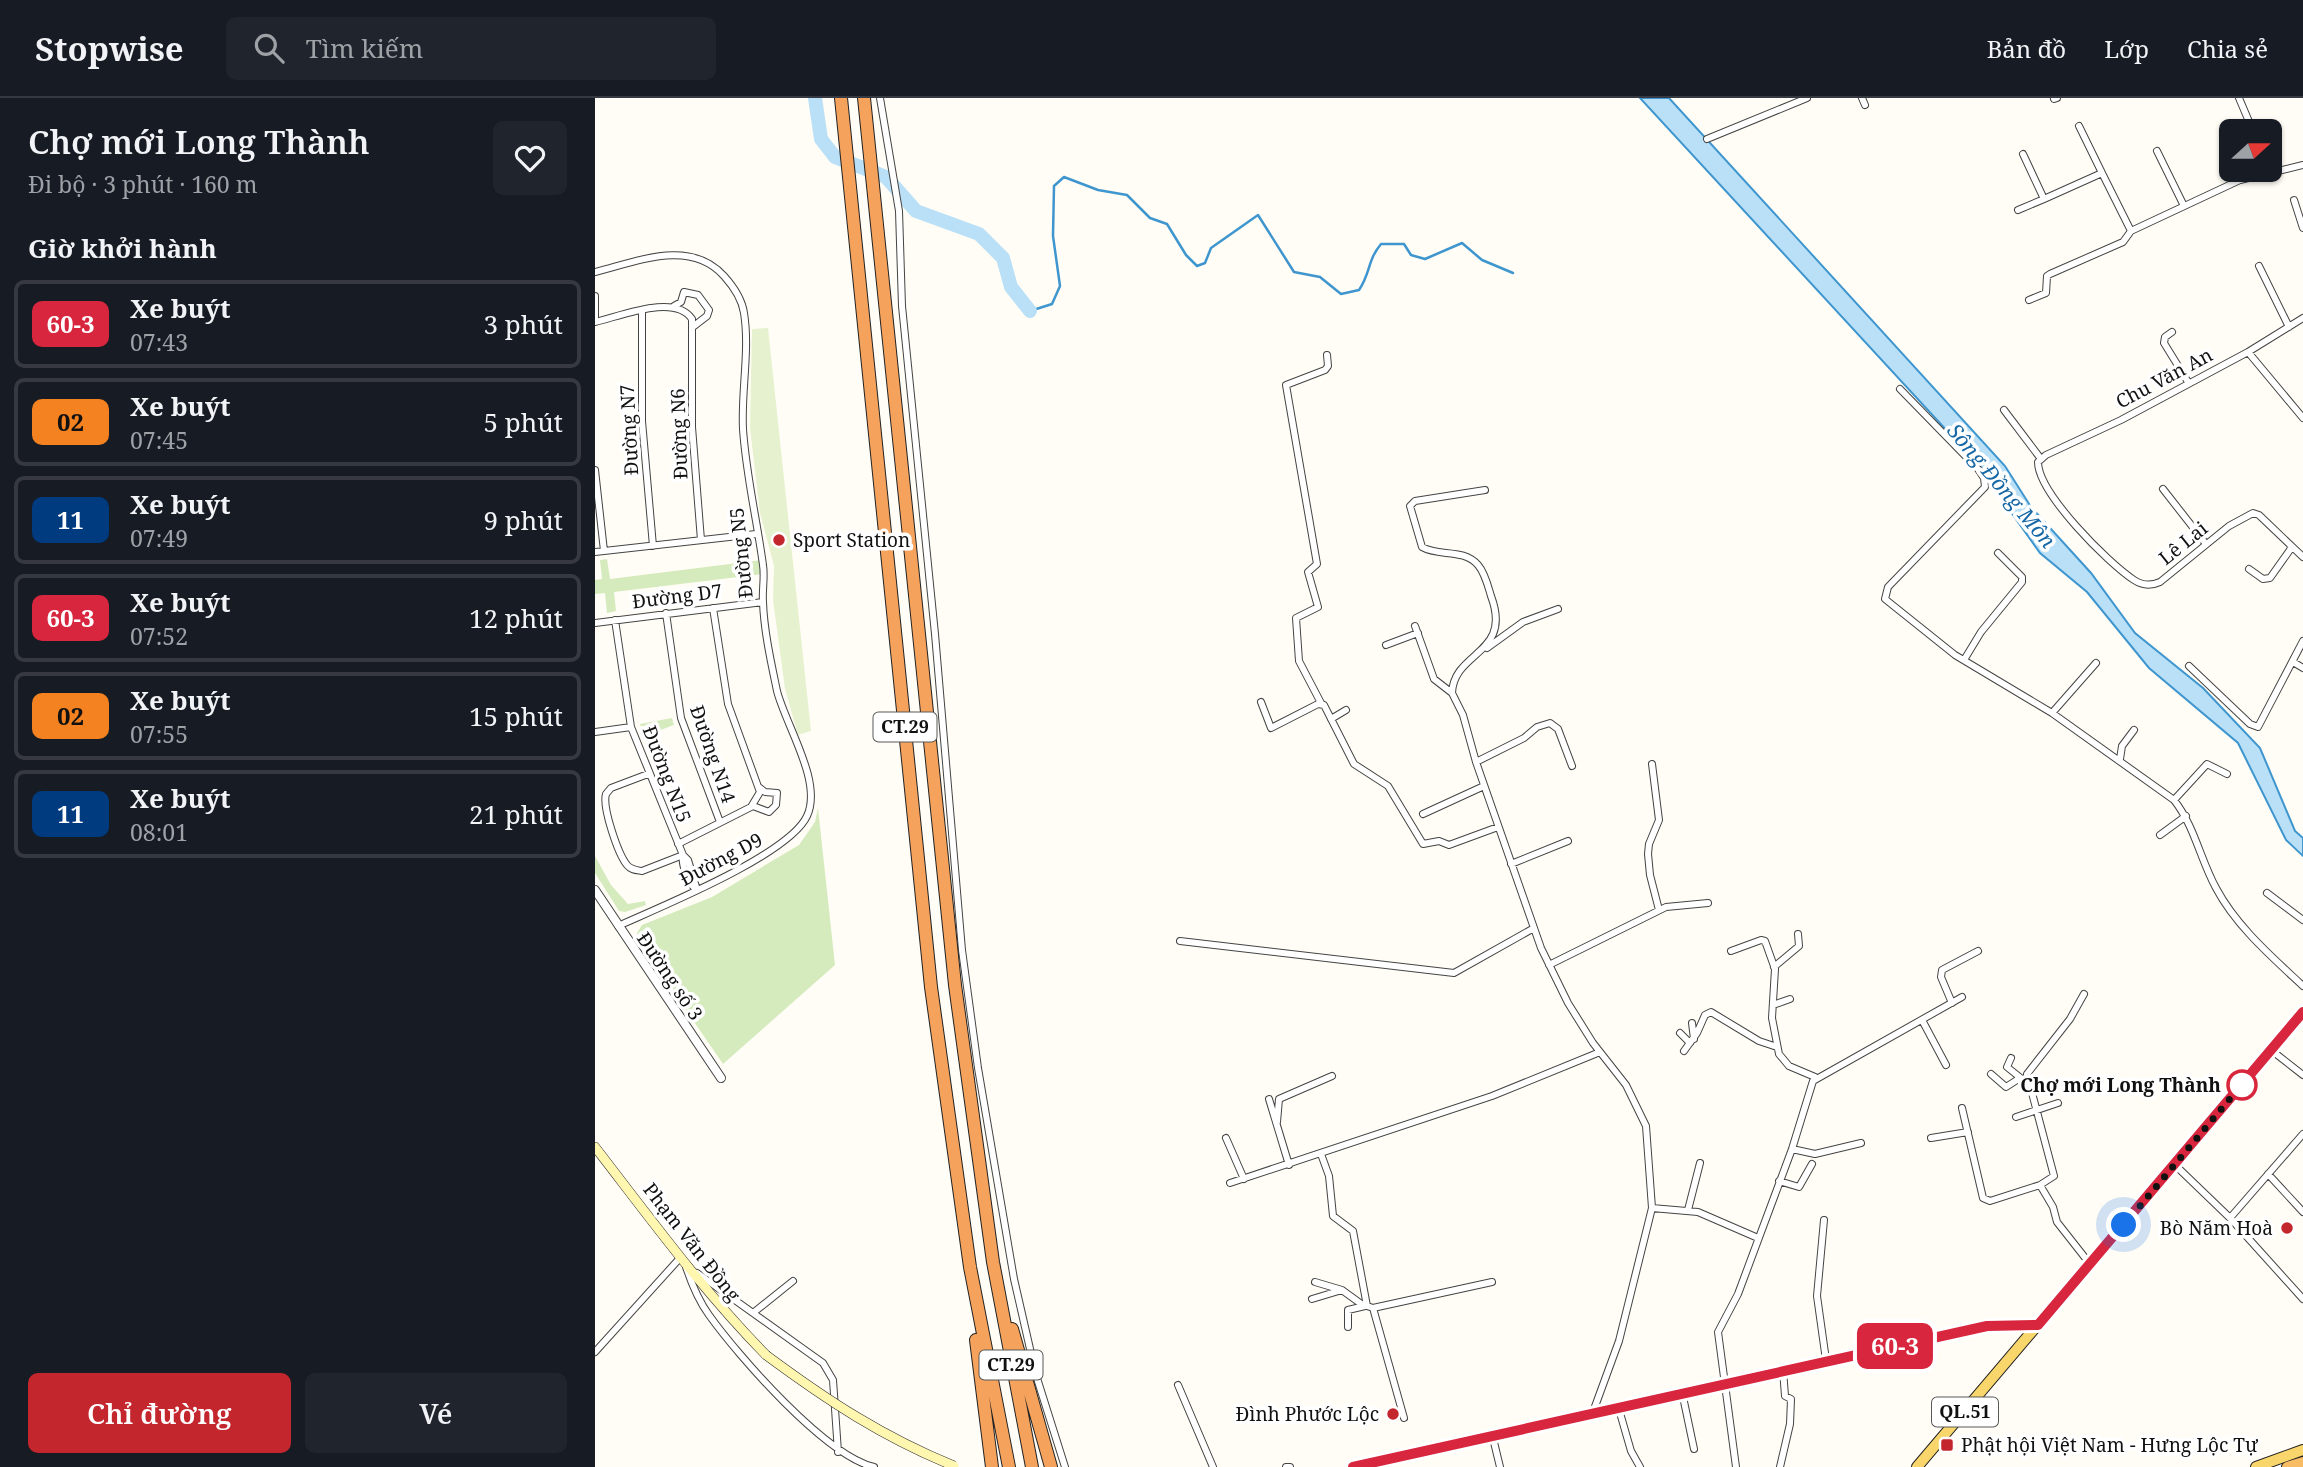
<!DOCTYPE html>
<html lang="vi">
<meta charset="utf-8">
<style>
:root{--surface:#171b24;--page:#20242c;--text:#f1f3f6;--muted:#9ea1a6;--line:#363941;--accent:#c4262e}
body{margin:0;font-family:"Noto Serif",serif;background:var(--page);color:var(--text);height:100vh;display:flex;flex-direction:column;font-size:26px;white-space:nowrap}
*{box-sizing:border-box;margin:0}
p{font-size:23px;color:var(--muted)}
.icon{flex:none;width:38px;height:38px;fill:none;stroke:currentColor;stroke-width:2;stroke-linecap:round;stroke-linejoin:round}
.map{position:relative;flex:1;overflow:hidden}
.panel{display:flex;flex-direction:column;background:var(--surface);width:595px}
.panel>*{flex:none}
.badge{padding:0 14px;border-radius:10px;font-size:24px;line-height:46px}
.needle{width:46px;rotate:69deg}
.buttons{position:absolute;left:1624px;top:21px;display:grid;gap:14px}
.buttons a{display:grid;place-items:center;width:63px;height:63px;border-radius:10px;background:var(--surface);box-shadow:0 2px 5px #0004;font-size:35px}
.you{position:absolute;width:35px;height:35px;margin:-18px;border:5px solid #fff;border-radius:50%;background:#1a73e8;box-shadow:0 0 0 10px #1a73e833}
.map>.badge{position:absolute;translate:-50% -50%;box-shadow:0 0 0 4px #fff}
h2{padding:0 28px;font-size:26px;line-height:63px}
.round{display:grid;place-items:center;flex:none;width:74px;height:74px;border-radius:10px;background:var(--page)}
.overview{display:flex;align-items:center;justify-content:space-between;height:119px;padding:0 28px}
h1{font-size:33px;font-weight:600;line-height:52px}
.primary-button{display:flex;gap:14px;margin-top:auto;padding:14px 28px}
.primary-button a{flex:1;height:80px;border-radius:10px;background:var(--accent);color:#fff;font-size:28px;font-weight:600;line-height:80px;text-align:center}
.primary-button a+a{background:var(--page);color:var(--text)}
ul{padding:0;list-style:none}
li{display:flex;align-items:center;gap:21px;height:88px;margin:0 14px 10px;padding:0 14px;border:4px solid var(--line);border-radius:10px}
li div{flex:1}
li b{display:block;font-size:26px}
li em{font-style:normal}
li .badge{min-width:77px;font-weight:700;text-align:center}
header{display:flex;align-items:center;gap:42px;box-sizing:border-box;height:98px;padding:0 35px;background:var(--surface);border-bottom:2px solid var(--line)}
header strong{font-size:33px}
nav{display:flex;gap:38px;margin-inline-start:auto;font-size:24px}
.search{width:490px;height:63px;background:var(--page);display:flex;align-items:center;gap:18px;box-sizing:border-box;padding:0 24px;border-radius:10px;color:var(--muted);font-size:26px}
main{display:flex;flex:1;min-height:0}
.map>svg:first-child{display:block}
.green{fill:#d5ebbd}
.pitch{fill:#e6f2cf}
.water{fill:#b9e0f7;stroke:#3f96cf;stroke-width:2}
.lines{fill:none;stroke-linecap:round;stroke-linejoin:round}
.stream{stroke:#3f96cf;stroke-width:2.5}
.river{stroke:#b9e0f7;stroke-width:14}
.minor-casing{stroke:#444;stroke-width:8}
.tertiary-casing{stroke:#444;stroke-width:10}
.secondary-casing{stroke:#333;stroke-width:10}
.primary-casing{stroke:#222;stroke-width:12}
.trunk-casing{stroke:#222;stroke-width:12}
.motorway-casing{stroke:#222;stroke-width:14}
.minor{stroke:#fff;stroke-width:6}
.tertiary{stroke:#fff;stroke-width:8}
.secondary{stroke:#fff6b0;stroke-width:9}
.primary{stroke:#f9d66b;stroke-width:10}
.trunk{stroke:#f7bc64;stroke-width:10}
.motorway{stroke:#f5a25d;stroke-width:12}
.secondary-bridge-casing{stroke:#333;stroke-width:10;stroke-linecap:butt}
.secondary-bridge{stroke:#fff6b0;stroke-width:9}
.line-casing{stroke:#fff;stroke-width:16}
.line{stroke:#d7263d;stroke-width:10}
.walk{stroke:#111;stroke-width:7;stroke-dasharray:0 12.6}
.poi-dot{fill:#c4262e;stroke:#fff;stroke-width:2.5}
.stop-dot{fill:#fff;stroke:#d7263d;stroke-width:3.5}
.labels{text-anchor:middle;stroke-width:7;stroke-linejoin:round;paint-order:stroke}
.shield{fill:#fff;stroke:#585858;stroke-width:2}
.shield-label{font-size:18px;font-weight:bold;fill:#111}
.street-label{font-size:19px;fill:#111;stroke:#fff}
.poi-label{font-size:19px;fill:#111;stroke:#fff;text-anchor:start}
.stop-label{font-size:19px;font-weight:bold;fill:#111;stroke:#fff;text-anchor:end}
.water-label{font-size:21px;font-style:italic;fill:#1768a6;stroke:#fff}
</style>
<header>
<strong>Stopwise</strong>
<div class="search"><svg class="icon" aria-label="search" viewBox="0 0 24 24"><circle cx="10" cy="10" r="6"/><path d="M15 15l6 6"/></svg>Tìm kiếm</div>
<nav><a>Bản đồ</a><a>Lớp</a><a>Chia sẻ</a></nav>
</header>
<main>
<section class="panel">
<div class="overview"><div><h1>Chợ mới Long Thành</h1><p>Đi bộ · 3 phút · 160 m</p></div><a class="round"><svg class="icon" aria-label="heart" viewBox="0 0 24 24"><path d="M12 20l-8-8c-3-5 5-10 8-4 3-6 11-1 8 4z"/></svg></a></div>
<h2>Giờ khởi hành</h2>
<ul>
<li><span class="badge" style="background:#d7263d;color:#fff">60-3</span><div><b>Xe buýt</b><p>07:43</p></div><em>3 phút</em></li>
<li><span class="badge" style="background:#f58220;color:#111">02</span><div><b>Xe buýt</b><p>07:45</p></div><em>5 phút</em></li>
<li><span class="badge" style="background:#003b80;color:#fff">11</span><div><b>Xe buýt</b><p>07:49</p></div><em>9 phút</em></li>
<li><span class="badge" style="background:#d7263d;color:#fff">60-3</span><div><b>Xe buýt</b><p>07:52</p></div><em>12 phút</em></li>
<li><span class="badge" style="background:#f58220;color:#111">02</span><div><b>Xe buýt</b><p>07:55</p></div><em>15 phút</em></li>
<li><span class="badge" style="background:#003b80;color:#fff">11</span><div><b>Xe buýt</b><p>08:01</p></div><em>21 phút</em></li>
</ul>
<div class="primary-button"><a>Chỉ đường</a><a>Vé</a></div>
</section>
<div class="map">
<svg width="1708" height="1369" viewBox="0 0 1708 1369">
<rect width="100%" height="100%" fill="#fffdf5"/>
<path class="green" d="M 12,461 L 15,481 L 167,462 L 168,476 L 19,494 L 21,513 L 12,515 L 10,495 L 0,496 L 0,482 L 7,481 L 5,462 Z
M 77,620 L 79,627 L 49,638 L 45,626 Z
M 223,710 L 240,867 L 128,966 L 45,845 L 42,835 L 47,827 L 117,799 L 204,747 L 220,724 Z
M 0,758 L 16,787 L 33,806 L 50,803 L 51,807 L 30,814 L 24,813 L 0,775 Z"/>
<path class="pitch" d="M 173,230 L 216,633 L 203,637 L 190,591 L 178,502 L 179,468 L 165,415 L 155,330 L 157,231 Z"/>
<path class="water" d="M 1045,0 L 1074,0 L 1410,368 L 1436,409 L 1496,475 L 1540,535 L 1608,590 L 1665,650 L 1700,733 L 1708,740 L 1708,758 L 1691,742 L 1643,645 L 1554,570 L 1492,494 L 1445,455 L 1413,410 L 1403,388 Z"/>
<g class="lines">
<path class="stream" d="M 435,213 L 457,206 L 465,188 L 458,138 L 459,88 L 469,79 L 503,92 L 532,97 L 555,120 L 572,126 L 591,157 L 602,168 L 610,165 L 616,150 L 663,117 L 699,174 L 725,179 L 746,196 L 764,192 C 776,174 772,163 786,146 L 809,146 L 816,157 L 830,161 L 867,145 L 887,162 L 918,175"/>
<path class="river" d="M 220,0 L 226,41 L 240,59 L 291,79 L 321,113 L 384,136 L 408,160 L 416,189 L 435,213"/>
<defs>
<path id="minor" d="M 285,0 L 304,113 L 307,208 L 340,536 L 367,852 L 383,970 L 419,1181 L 441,1277 L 470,1369
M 1267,0 L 1270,7
M 1644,0 L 1658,33
M 1459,1 L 1462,0
M 1484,28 L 1507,75
M 1112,41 L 1212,0
M 1562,53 L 1589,108
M 1428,56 L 1449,101 L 1507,75 L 1536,133
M 1699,102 L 1708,130
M 1423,112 L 1449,101
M 1536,133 L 1645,82 L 1708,67
M 1664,168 L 1694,229
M 0,174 C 41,164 95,140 129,178 C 138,188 147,201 149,215 C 155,252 146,293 148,331 C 151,377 162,422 168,467 C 170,479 167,492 168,504 C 169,533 176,564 182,593 C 191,628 228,684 212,718 C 194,757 65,809 23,828
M 0,198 L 0,223
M 1434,202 L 1451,195 L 1452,178 L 1455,176 L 1528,144 L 1536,133
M 79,208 L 86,204 L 89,194 L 103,197 L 114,212 L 112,218 L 99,228
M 47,214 L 47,323 L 58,448
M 1708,220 L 1653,254 L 1526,322 L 1451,357 L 1443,364 C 1443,395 1513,465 1539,482 C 1548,488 1556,488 1565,484 L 1634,428 L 1658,415 L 1664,417 L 1708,459
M 0,224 C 26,218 80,195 97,221 L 97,329 L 106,442
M 1577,234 L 1570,239 L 1569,245 L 1593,284
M 1653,254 L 1708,320
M 1305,291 L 1383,371 L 1389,380 L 1390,389 L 1293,489 L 1290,501 L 1360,557 L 1457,615 L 1579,702 C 1600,729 1605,761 1621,790 C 1641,828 1677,859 1708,888
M 1409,312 L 1446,361
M 0,372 L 9,453
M 1568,391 L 1611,446
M 0,454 L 161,436
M 1654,471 L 1668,481 L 1675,480 L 1697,449
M 71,515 L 86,620 L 125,724
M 20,522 L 36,629 L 88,757 C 86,767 94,787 102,792
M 0,525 L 168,504
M 820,528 L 839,581 L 857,595 L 868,617 L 881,664 L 946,850 L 973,905 L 998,945 L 1031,987 L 1051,1028 L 1057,1110 L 1024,1243 L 998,1314
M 791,547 L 823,535
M 892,550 L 928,524 L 963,511
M 1369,562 L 1386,534 L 1427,484 L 1427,479 L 1403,455
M 1698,564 L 1708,570
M 1594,568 L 1655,626 L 1663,629 L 1708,543
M 857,595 C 859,552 918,557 896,498 C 893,488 890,475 883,467 C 868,450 844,459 827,449 L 815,408 L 820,403 L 890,392
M 666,604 L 676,630 L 723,606 L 729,607 L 759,666 L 793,688 L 828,746 L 844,743 L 854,747 L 903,729
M 726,605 L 704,563 L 701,520 L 723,509 L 713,474 L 722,466 L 691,287 L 730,272 L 733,268 L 732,257
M 1457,615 L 1501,565
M 736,621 L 751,612
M 0,634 L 36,629
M 1525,661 L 1527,648 L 1539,632
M 881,664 L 929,640 L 942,629 L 955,625 L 963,631 L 977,668
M 1057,666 L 1064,722 L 1054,746 L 1053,756 L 1055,777 L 1064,812
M 53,676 L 16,690 L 11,696 C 7,709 23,756 32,767 C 36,772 41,772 47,773 L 88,757
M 1579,702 L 1612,666 L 1632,676
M 158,708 L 174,714 L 181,707 L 182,695 L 170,694 L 165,690
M 828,716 L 889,688
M 1565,737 L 1591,718
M 83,746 L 156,709 L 165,694 L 133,606 L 118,510
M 88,757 L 93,762 L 102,792
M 916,766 L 973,743
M 1672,795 L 1708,822
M 585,843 L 859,875 L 939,830
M 1136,853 L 1166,842 L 1170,843 L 1180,871 L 1177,920 L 1184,956 L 1194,968 L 1220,979
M 954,867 L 1071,809 L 1113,805
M 1179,869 L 1204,848 L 1203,836
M 1489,896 L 1475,921 L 1432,976 L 1459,1078 L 1445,1087 L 1458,1109 L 1462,1124 L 1495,1166
M 1357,905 L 1346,879 L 1347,872 L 1383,853
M 1178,907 L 1195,901
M 1327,922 L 1351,967
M 1097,925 L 1099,941
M 1085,935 L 1095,945
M 1676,952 L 1708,977
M 1089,953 L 1102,935 L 1110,917 L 1116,914 L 1164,943 L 1182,949
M 1416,960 L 1412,969 L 1427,981
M 1396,976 L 1411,989 L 1425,980
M 674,1001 L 694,1067
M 1367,1010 L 1388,1100 L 1395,1103 L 1445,1087
M 1421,1019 L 1463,1005
M 682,1024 L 684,1001 L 737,978
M 631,1040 L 649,1081
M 1336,1040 L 1373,1034
M 1197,1051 L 1220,1056 L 1266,1045
M 726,1056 L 734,1078 L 738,1118 L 758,1133 L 772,1208 L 778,1210 L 809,1320
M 1580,1067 L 1635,1120 L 1708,1201
M 1673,1076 L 1708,1114
M 1184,1083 L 1204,1089 L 1217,1066
M 635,1085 L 897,998 L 1005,954
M 1057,1110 L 1103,1114 L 1163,1140
M 1093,1112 L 1105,1065
M 1635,1120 L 1708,1036
M 1229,1122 L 1222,1198 L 1231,1262
M 91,1169 C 97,1187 103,1202 114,1217 C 144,1259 231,1358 279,1369
M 102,1175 L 228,1265 L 238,1282 L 243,1354
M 720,1184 L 747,1192 L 769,1208
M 717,1201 L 747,1192
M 778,1210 L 897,1184
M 158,1215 L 198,1183
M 753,1229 L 753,1212 L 770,1208
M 0,1254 L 85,1160
M 583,1287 L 618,1369
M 1087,1294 L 1099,1351
M 1023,1308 L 1036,1353 L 1045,1369
M 897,1336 L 905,1369
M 691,1369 L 695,1369
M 1141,1369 L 1123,1234 L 1143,1196 L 1197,1051 L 1218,983 L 1367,899
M 1185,1369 L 1195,1326 L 1196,1301 L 1190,1298 L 1188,1272"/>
<path id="tertiary" d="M 0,792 L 126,980"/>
<path id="secondary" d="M 0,1049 C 55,1120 108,1193 171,1257
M 758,1369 L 1392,1228 L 1443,1227"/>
<path id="primary" d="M 1322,1369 L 1708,914
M 1661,1369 L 1708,1352"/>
<path id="trunk" d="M 1692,1369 L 1708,1364"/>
<path id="motorway" d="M 246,0 L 336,889 L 375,1169 L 414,1369
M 269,0 L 360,887 L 398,1164 L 437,1369
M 417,1231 L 456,1369
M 381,1242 L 397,1369"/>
</defs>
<use href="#minor" class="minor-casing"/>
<use href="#tertiary" class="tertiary-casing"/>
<use href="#secondary" class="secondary-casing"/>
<use href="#primary" class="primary-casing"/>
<use href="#trunk" class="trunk-casing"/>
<use href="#motorway" class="motorway-casing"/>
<use href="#minor" class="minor"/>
<use href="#tertiary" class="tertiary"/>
<use href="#secondary" class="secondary"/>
<use href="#primary" class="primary"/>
<use href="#trunk" class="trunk"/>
<use href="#motorway" class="motorway"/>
<defs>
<path id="secondary-bridge" d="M 171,1257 C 233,1303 288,1339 359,1368"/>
</defs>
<use href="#secondary-bridge" class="secondary-bridge-casing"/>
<use href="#secondary-bridge" class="secondary-bridge"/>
</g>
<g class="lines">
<defs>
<path id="line" d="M 758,1369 L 1392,1228 L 1443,1227 L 1708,914"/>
</defs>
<use href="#line" class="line-casing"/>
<use href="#line" class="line"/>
<path class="walk" d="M 1529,1127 L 1649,984 L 1647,987"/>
</g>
<g class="poi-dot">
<circle cx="184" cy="442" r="7"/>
<circle cx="1692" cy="1130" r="7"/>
<circle cx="798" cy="1316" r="7"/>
<rect x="1345" y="1340" width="14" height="14" rx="3.5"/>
</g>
<circle class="stop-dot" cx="1647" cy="987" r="14"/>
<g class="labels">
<g class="shield">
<rect x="278.5" y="614.5" width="63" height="29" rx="5"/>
<rect x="384.5" y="1252.5" width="63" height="29" rx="5"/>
<rect x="1337" y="1299.5" width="66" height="29" rx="5"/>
</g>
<g class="shield-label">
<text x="310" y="635">CT.29</text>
<text x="416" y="1273">CT.29</text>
<text x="1370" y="1320">QL.51</text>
</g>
<g class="street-label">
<text transform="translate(1569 280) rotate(-28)" y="7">Chu Văn An</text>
<text transform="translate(34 332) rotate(-93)" y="7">Đường N7</text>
<text transform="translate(84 336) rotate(-92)" y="7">Đường N6</text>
<text transform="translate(1588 445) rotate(-39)" y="7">Lê Lai</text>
<text transform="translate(146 455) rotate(-96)" y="7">Đường N5</text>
<text transform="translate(82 498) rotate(-7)" y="7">Đường D7</text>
<text transform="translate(118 656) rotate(71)" y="7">Đường N14</text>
<text transform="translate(72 676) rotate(69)" y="7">Đường N15</text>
<text transform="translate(126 761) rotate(-28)" y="7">Đường D9</text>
<text transform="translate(75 878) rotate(56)" y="7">Đường số 3</text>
<text transform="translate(97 1144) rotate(52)" y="7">Phạm Văn Đồng</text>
</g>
<g class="poi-label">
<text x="198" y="449">Sport Station</text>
<text x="1678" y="1137" text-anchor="end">Bò Năm Hoà</text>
<text x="784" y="1323" text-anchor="end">Đình Phước Lộc</text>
<text x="1366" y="1354">Phật hội Việt Nam - Hưng Lộc Tự</text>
</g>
<g class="stop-label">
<text x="1626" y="994">Chợ mới Long Thành</text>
</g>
<g class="water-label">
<text transform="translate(1406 388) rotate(50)" y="7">Sông Đồng Môn</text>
</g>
</g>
</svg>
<div class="buttons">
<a><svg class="needle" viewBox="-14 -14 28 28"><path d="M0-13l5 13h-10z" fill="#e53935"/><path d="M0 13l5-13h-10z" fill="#9ea1a6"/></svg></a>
</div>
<div class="you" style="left:1529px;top:1127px"></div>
<b class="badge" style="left:1300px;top:1248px;background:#d7263d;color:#fff">60-3</b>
</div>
</main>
